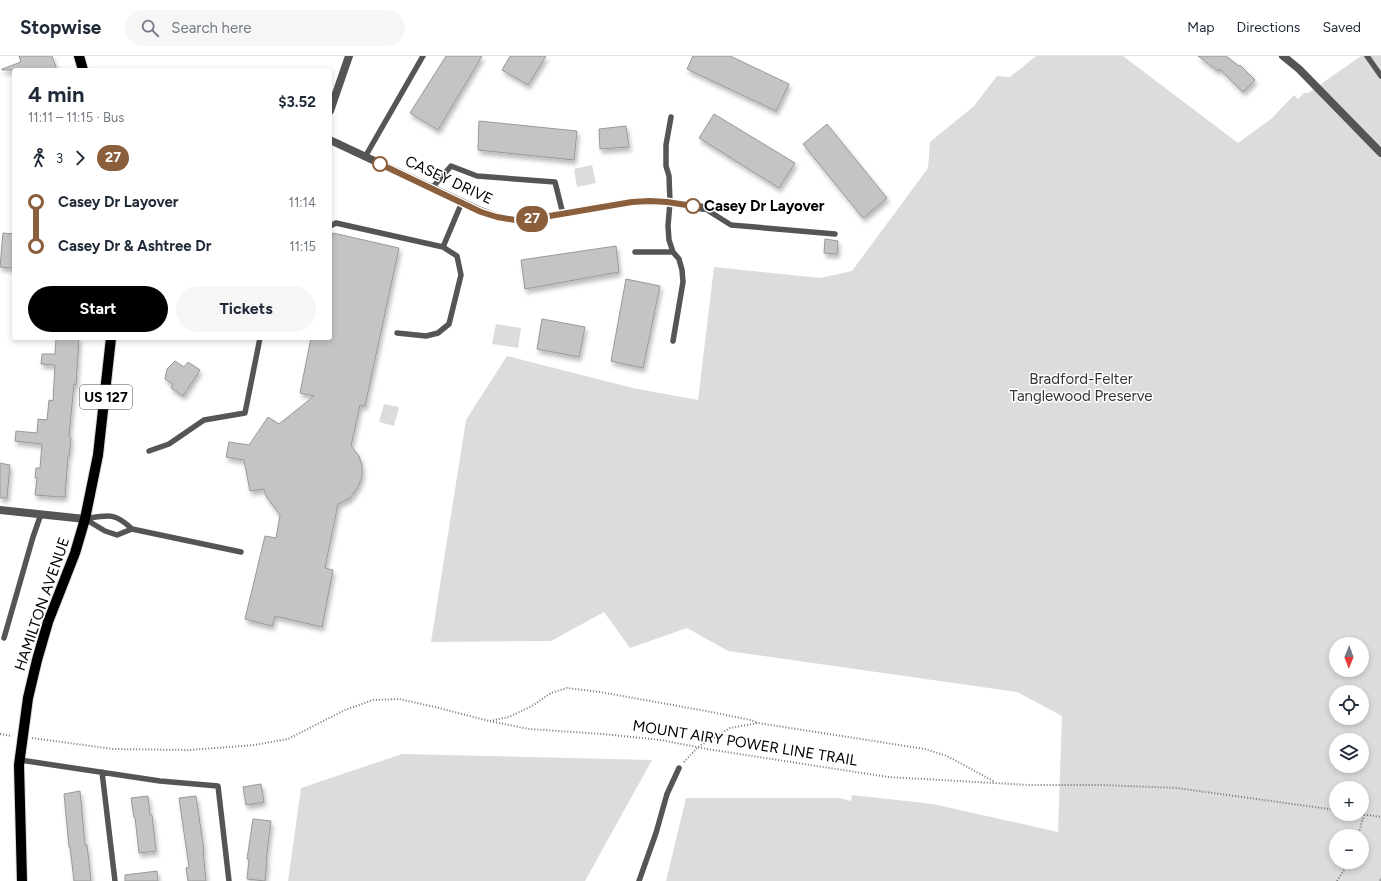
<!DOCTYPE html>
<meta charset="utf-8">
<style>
:root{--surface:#fff;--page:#f6f6f7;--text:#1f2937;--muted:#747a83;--line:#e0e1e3;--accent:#000}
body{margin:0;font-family:Figtree,sans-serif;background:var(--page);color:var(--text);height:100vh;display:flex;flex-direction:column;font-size:15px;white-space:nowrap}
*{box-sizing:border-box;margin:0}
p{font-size:13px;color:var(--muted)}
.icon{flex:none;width:22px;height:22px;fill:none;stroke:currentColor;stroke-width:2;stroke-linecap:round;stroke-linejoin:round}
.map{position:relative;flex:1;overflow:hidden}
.details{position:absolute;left:12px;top:12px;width:320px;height:272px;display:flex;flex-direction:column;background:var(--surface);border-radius:4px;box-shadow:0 2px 6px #0003}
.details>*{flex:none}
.badge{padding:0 8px;border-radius:13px;font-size:14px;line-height:26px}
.needle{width:26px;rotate:181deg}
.controls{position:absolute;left:1329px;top:581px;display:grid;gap:8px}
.controls a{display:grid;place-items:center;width:40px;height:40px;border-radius:50%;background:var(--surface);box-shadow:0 2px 6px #0003;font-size:20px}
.map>.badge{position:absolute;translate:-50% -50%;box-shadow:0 0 0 2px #fff}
.legs{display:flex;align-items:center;gap:6px;height:44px;padding:0 16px;font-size:13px}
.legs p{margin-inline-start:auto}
.overview{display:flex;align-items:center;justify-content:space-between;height:68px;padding:0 16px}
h1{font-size:22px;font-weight:700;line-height:30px}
.action{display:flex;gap:8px;margin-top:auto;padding:8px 16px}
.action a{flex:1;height:46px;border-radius:24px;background:var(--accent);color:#fff;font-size:16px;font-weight:700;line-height:46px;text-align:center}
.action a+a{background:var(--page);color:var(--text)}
ul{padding:0 16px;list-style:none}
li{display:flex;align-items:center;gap:14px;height:44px;font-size:15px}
li i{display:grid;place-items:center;width:6px;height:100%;margin:0 5px;background:currentColor}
li i::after{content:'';width:10px;height:10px;margin:-5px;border:3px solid;border-radius:50%;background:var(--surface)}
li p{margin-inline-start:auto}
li:first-child i{background:linear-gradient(#0000 50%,currentColor 0)}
li:last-child i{background:linear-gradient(currentColor 50%,#0000 0)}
header{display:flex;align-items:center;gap:24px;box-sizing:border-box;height:56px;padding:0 20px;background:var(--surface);border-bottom:1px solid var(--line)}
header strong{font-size:19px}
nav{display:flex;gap:22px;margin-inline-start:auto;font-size:14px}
.search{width:280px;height:36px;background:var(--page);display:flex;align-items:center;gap:10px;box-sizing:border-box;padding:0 14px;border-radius:22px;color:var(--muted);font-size:15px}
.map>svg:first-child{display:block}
.green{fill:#dcdcdc;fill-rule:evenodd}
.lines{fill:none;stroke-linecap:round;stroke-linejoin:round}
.stream{stroke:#a3a3a3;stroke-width:3.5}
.building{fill:#c4c4c4;stroke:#999;filter:url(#shadow)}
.primary-casing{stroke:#dbdbdb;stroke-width:12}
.path{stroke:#777;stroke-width:2;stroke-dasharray:1 2;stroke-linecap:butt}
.service{stroke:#555;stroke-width:5.5}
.minor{stroke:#555;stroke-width:8}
.tertiary{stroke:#555;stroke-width:8}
.primary{stroke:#000;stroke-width:10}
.line-1-casing{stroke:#fff;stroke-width:9}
.line-1{stroke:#8b5e3c;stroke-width:6}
.stop-1-dot{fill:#fff;stroke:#8b5e3c;stroke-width:2}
.labels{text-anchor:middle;stroke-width:3;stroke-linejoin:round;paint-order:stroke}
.shield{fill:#fff;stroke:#4c4c4c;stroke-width:1}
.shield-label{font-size:14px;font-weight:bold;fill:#000}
.street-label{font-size:15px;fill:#000;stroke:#fff}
.stop-label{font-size:15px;font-weight:bold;fill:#000;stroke:#fff;text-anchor:start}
.park-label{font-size:15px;fill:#333;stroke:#fff}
</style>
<header>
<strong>Stopwise</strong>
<div class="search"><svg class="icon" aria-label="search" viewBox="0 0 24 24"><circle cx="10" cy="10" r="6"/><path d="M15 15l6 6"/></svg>Search here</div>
<nav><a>Map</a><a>Directions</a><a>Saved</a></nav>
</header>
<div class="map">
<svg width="1381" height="825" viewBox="0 0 1381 825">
<defs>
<filter id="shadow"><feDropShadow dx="2" dy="4" stdDeviation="2" flood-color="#0004"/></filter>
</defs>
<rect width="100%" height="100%" fill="#fff"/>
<path class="green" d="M 1036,0 L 1123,0 L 1238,87 L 1271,63 L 1294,39 L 1298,43 L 1304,37 L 1308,37 L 1361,0 L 1381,0 L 1381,825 L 666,825 L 686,742 L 839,742 L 851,745 L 852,739 L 933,748 L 1058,776 L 1062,660 L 1017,636 L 728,595 L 687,572 L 630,592 L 604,556 L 551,585 L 431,586 L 466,364 L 507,300 L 633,332 L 698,344 L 714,211 L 820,222 L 852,215 L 928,112 L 930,86 L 974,50 L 997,20 L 1010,21 ZM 1336,588 L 1362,588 L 1362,614 L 1336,614 ZM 1336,636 L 1362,636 L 1362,662 L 1336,662 ZM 1336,684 L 1362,684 L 1362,710 L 1336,710 ZM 1336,732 L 1362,732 L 1362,758 L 1336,758 ZM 1336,780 L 1362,780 L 1362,806 L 1336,806 Z
M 592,109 L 596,127 L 577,131 L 574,113 Z
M 496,268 L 521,272 L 518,292 L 492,288 Z
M 384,348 L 399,351 L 394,370 L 379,366 Z
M 402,698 L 652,704 L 585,825 L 288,825 L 301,732 Z"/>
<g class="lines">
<path class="stream" d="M 1381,825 L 1381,824"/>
</g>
<path class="building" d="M 19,0 L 52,0 L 57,14 L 2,14 L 2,13 L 21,6 Z
M 446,0 L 482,0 L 438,74 L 410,57 Z
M 510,0 L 546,0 L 528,29 L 502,14 Z
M 693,0 L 730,0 L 789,28 L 776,55 L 687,13 Z
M 1198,0 L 1226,0 L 1239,10 L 1240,9 L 1255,24 L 1243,36 L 1220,13 L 1218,15 Z
M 714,58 L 795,107 L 779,132 L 699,82 Z
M 479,65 L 577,75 L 574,104 L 478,94 Z
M 827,68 L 887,142 L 863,162 L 803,88 Z
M 626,70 L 629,91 L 600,93 L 599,73 Z
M 3,177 L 14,178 L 13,212 L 0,211 Z
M 333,177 L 399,192 L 365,350 L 360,349 L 351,390 L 359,400 L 362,409 L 362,421 L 358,431 L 350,442 L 338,448 L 325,512 L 333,514 L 322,571 L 275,560 L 272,570 L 245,563 L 265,480 L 276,482 L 280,459 L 266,440 L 264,433 L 250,435 L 244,404 L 226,401 L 229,386 L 249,389 L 268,361 L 279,368 L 314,340 L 300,337 L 311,282 L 330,282 L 330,191 Z
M 825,183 L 838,185 L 837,198 L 824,197 Z
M 616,190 L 619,216 L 525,233 L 521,204 Z
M 626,223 L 660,230 L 643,312 L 611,305 Z
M 542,263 L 585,271 L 579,301 L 537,293 Z
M 56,282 L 79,282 L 76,329 L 74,328 L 69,380 L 71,382 L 69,400 L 68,400 L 65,441 L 61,441 L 35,439 L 37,422 L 35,422 L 36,412 L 40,412 L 42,388 L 15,385 L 16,375 L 37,377 L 38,363 L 47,364 L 49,344 L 53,345 L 55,309 L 41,308 L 42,298 L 55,298 Z
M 175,305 L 184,311 L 188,306 L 200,314 L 183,340 L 171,332 L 173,328 L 165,323 L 167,313 Z
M 0,407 L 10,409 L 7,442 L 0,442 Z
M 261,728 L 264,746 L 246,749 L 243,731 Z
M 80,735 L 85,789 L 87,789 L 91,825 L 74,825 L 70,791 L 69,791 L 64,738 Z
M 148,740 L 150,759 L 152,759 L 156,795 L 139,797 L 135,761 L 134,761 L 131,742 Z
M 196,740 L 204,795 L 203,795 L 206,825 L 188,825 L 186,812 L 189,811 L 179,742 Z
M 253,763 L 271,765 L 266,805 L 267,805 L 265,825 L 247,823 L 249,803 L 247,803 Z
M 157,815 L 158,825 L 125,825 L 125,819 Z"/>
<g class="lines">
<defs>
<path id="primary" d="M 79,0 L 83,14
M 22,825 L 19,709 L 28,642 L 37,604 L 48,566 L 75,497 L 85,463 L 98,399 L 111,282"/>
</defs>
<use href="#primary" class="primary-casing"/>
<path class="path" d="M 490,665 L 509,661 L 532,650 L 551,637 L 567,632 L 600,636 L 706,655 L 751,664 L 758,667
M 0,678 L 12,680
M 32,682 L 113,693 L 190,694 L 254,689 L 288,683 L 345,654 L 373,644 L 399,643 L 435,651 L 489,665 L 529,673 L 603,678 L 661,684 L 707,693 L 888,721 L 1030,729 L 1103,729 L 1177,732 L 1336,754
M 684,706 L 698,691 L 730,672 L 758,667 L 925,693 L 947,700 L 995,726
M 1361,758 L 1381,761
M 1358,780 L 1364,758
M 1337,825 L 1349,806"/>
<path class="service" d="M 1367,0 L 1381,20
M 671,61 L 666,89 L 666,110 L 669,120 L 670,146 L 668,170 L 669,184 L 673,196 L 679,203 L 682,214 L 683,226 L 673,285
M 365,101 L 423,0
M 432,132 L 451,110 L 477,120 L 555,126 L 563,158
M 704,152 L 731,169 L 835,178
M 330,170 L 336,167 L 443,191 L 462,146
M 635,196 L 673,196
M 397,277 L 426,280 L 438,277 L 449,268 L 461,219 L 457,200 L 443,191
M 149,395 L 169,388 L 204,364 L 245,357 L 260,282
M 85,463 C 108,459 114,456 132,473 L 241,496
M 85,463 L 105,475 L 117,479 L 132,473
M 4,582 L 33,481 L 41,458
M 20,704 L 160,725 L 218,730 L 229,825
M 102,716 L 115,825
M 639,825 L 656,777 L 667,738 L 679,712"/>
<path class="minor" d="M 330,84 L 481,155 L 497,161 L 515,164 L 526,164 L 632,146 L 650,145 L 667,146 L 704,152
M 0,454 L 85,463"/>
<path class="tertiary" d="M 1283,0 L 1299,13 L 1381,97
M 330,55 L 349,0"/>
<use href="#primary" class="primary"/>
</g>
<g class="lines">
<defs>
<path id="line-1" d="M 380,108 L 481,156 L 497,161 L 515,164 L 526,164 L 632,146 L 650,145 L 667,146 L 693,150"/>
</defs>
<use href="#line-1" class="line-1-casing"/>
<use href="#line-1" class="line-1"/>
</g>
<g class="stop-1-dot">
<circle cx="380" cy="108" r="7"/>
<circle cx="693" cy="150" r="7"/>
</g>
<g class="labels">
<rect class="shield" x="80" y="329" width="52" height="24" rx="3"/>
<g class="shield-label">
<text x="106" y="346">US 127</text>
</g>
<g class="street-label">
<text transform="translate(449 124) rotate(25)" y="5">CASEY DRIVE</text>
<text transform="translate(42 548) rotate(-71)" y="5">HAMILTON AVENUE</text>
<text transform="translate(745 687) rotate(9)" y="5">MOUNT AIRY POWER LINE TRAIL</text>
</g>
<g class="stop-label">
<text x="704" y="155">Casey Dr Layover</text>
</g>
<g class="park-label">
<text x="1081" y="328">Bradford-Felter<tspan x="1081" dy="17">Tanglewood Preserve</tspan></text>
</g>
</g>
</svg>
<div class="controls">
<a><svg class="needle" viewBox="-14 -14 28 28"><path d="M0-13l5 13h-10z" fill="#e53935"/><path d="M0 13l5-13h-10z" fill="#747a83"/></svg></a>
<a><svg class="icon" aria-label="locate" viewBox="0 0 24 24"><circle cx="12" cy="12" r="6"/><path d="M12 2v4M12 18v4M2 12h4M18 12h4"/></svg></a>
<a><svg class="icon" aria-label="layers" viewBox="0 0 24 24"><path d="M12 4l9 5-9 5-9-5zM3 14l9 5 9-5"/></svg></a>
<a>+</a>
<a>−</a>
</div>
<b class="badge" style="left:532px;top:163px;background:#8b5e3c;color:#fff">27</b>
<section class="details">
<div class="overview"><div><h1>4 min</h1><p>11:11 – 11:15 · Bus</p></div><b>$3.52</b></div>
<div class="legs"><svg class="icon" aria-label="walk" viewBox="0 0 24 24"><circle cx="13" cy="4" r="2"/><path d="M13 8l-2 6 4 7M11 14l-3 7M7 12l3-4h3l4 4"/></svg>3<svg class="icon" aria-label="forward" viewBox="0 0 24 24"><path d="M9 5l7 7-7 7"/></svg><b class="badge" style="background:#8b5e3c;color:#fff">27</b></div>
<ul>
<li><i style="color:#8b5e3c"></i><b>Casey Dr Layover</b><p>11:14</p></li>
<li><i style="color:#8b5e3c"></i><b>Casey Dr &amp; Ashtree Dr</b><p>11:15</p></li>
</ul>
<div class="action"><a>Start</a><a>Tickets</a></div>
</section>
</div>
